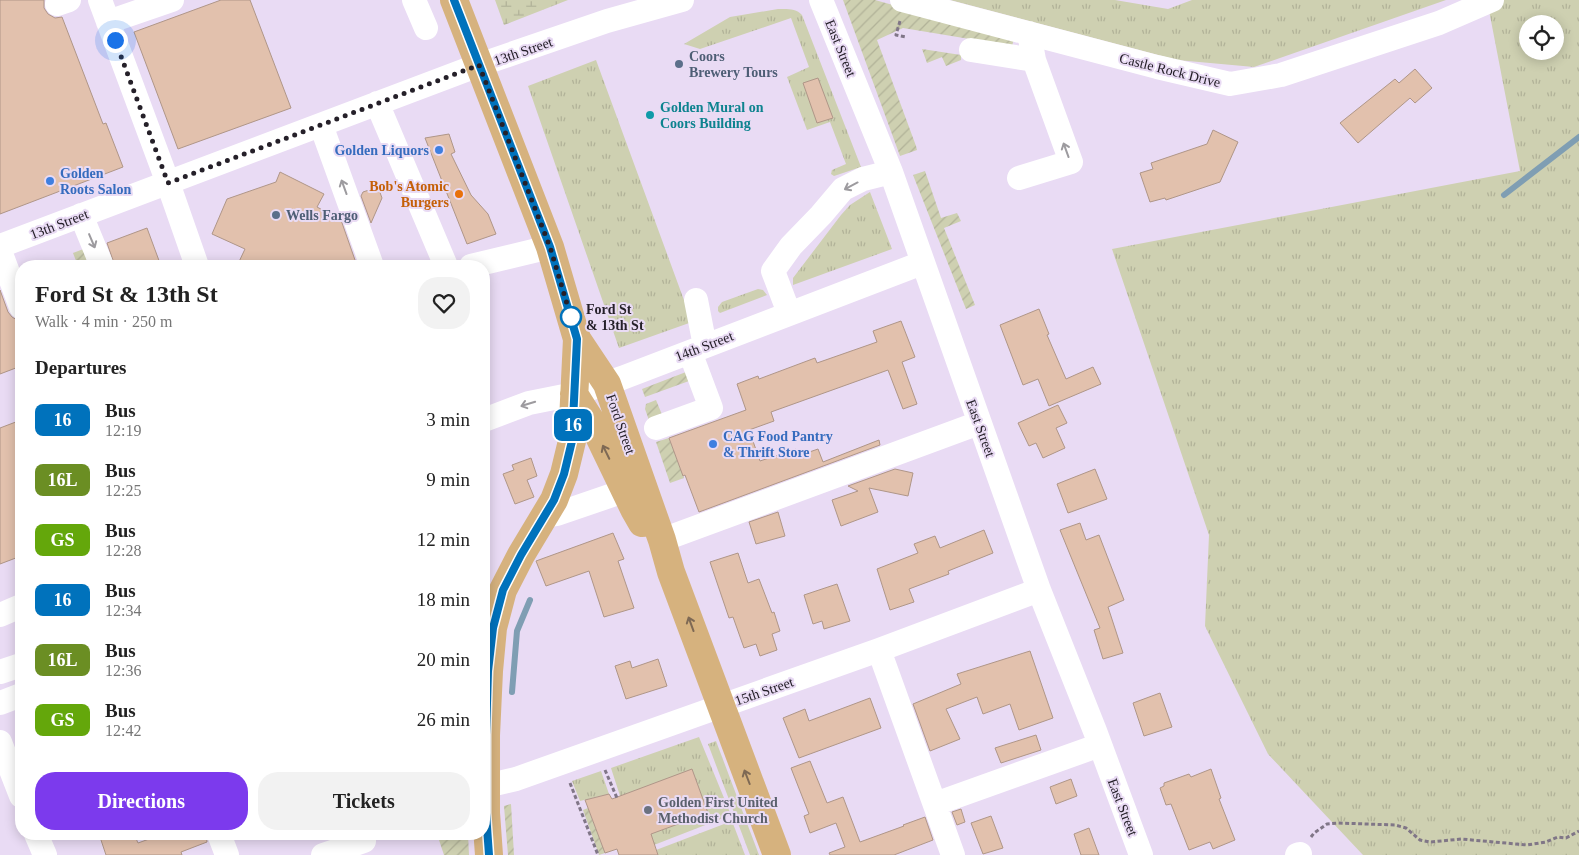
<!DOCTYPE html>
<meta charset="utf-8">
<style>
:root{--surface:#fff;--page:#f2f2f2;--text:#222;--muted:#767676;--accent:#7c3aed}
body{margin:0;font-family:Georgia,serif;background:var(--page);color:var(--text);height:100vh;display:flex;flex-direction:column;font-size:19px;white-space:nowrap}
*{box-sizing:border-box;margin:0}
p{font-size:16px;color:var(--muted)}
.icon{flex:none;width:28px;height:28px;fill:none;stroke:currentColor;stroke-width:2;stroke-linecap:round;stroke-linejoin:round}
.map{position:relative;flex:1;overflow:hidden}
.panel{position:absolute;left:15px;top:260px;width:475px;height:580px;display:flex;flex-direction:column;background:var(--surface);border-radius:20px;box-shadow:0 2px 12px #0003}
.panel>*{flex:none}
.badge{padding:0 10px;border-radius:8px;font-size:18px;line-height:32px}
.tools{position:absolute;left:1519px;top:15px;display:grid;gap:10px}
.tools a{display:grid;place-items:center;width:45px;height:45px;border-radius:50%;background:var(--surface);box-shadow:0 2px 12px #0003;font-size:25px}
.you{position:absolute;width:25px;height:25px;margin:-12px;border:4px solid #fff;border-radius:50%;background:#1a73e8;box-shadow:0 0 0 8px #1a73e833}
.map>.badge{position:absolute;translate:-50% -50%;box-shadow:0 0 0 2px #fff}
h2{padding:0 20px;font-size:19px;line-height:45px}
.round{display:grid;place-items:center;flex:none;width:52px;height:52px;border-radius:20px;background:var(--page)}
.headline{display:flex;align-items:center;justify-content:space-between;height:85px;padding:0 20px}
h1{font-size:24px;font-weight:700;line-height:38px}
.primary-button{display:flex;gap:10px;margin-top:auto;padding:10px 20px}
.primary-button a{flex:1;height:58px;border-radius:20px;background:var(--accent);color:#fff;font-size:20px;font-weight:700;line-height:58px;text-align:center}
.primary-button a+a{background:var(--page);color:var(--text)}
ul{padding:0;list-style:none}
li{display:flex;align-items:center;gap:15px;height:60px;padding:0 20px}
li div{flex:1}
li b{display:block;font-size:19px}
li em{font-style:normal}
li .badge{min-width:55px;font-weight:700;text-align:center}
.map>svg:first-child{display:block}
.grass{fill:url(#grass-tufts);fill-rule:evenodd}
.wetland{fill:url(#wetland-marsh)}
.garden{fill:url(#garden-furrows)}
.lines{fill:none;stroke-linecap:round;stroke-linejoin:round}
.stream{stroke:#7f9eb3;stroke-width:6}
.building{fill:#e2c1ad;stroke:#af9688}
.path{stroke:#807687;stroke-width:3;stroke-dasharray:4 2.5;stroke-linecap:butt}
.minor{stroke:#fff;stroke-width:24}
.major{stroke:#d6b27e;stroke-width:28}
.oneway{stroke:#9d9b9f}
.oneway2{stroke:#7e6954}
.line-casing{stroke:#fff;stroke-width:11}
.line{stroke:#0072bc;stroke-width:8}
.walk{stroke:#252029;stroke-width:5;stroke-dasharray:0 9}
.service-dot{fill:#5c6f8a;stroke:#e9dbf4;stroke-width:2}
.culture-dot{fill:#0f9aa8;stroke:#e9dbf4;stroke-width:2}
.shop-dot{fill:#3f7fe0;stroke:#e9dbf4;stroke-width:2}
.food-dot{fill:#e8710a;stroke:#e9dbf4;stroke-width:2}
.stop-dot{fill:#fff;stroke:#0072bc;stroke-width:2.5}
.worship-dot{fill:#6b7280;stroke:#e9dbf4;stroke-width:2}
.labels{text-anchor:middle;stroke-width:4;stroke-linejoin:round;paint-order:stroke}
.street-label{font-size:14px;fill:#252029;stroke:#e9dbf4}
.service-label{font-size:14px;font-weight:bold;fill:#4e5e75;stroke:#e9dbf4;text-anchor:start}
.culture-label{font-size:14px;font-weight:bold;fill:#0d838f;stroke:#e9dbf4;text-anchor:start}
.shop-label{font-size:14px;font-weight:bold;fill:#366cbe;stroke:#e9dbf4;text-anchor:start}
.food-label{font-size:14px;font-weight:bold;fill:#c56008;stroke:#e9dbf4;text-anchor:end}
.stop-label{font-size:14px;font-weight:bold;fill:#252029;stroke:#e9dbf4;text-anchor:start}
.worship-label{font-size:14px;font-weight:bold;fill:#5b616d;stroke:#e9dbf4;text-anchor:start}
</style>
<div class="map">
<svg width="1579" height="855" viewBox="0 0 1579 855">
<defs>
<pattern id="grass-tufts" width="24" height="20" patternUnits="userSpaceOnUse" patternTransform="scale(1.25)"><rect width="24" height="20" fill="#ced0b1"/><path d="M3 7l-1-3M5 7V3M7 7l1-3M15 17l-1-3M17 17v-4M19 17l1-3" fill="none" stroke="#b1b298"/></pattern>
<pattern id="wetland-marsh" width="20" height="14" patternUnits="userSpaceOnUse" patternTransform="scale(1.25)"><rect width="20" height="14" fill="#ced0b1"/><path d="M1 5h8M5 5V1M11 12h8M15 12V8" fill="none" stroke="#b1b298"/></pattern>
<pattern id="garden-furrows" width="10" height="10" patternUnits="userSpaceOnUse" patternTransform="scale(1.25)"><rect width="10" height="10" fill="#ced0b1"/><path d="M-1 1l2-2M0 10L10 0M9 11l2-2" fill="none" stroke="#b1b298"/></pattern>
</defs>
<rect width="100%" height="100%" fill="#e9dbf4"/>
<path class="grass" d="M 950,0 L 1115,0 L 1168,9 L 1192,0 L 1446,0 L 1254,67 L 1177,60 Z
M 1487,0 L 1579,0 L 1579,855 L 1363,855 L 1268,754 L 1205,626 L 1209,535 L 1112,249 L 1520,171 ZM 1528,24 L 1555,24 L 1555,51 L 1528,51 Z
M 778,9 C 787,9 796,8 802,15 L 861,167 L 834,176 L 831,174 L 832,170 L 846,164 L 830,122 L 807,130 L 787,77 L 809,67 L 791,18 L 700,49 L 684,44 L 730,17 Z
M 596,60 L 692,322 L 619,348 L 528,86 Z
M 870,192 L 892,249 L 793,285 L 793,278 L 841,215 L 850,205 Z
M 758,289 L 763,290 L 767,295 L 720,313 L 718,311 L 718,307 L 722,302 Z
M 699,737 L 731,815 L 654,845 L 650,834 L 708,813 L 692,770 L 620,796 L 611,768 Z
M 716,741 L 759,855 L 750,855 L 708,744 Z
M 601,771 L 609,794 L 580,801 L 572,781 Z
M 732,821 L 745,855 L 658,855 L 656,850 Z"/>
<path class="wetland" d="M 495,0 L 568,0 L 504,25 Z"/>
<path class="garden" d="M 843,0 L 875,0 L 1014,39 L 1012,46 L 903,28 L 877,40 L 916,146 L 917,150 L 900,156 Z
M 922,49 L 961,55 L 961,60 L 946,66 L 942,57 L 927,63 Z
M 925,171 L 941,218 L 957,213 L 961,221 L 944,228 L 975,305 L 966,309 L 913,175 Z
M 86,248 L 87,266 L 78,266 L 73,253 Z
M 686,372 L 689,381 L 645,397 L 642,389 Z
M 656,400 L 663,417 L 650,423 L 645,409 L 646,404 Z
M 669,438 L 684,478 L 670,483 L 656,442 Z
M 511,804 L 514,855 L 508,855 L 504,806 Z
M 588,808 L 605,853 L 599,855 L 583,810 Z
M 437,834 L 468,834 L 469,855 L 444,855 Z"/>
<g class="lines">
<path class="stream" d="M 1504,195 L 1579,137
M 512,692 L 517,631 L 530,600"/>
</g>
<path class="building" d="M 0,0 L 44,0 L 44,8 L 48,14 L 55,18 L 62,17 L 103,124 L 106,123 L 123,167 L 0,214 Z
M 221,0 L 250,0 L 291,108 L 178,149 L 134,32 Z
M 1415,69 L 1432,88 L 1415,103 L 1410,98 L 1358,143 L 1340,123 L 1395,79 L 1399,83 Z
M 818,78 L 833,118 L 817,123 L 803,83 Z
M 1213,130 L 1238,142 L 1220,182 L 1166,200 L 1165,198 L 1150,202 L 1140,173 L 1153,169 L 1151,163 L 1207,144 Z
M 449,134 L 455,152 L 451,154 L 471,195 L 488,214 L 496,234 L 467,244 L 425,138 Z
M 280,172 L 324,194 L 317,207 L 341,220 L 355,260 L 352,266 L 237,266 L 245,249 L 212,234 L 227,199 L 276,182 Z
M 378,187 L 382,198 L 371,223 L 361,196 L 363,192 Z
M 147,228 L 161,266 L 115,266 L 107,243 Z
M 0,290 L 8,312 L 12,317 L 17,320 L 21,331 L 21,366 L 0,374 Z
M 1039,309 L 1049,334 L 1047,335 L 1066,379 L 1093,367 L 1101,384 L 1049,406 L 1038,379 L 1023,385 L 1000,325 Z
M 901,321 L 915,357 L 902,362 L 917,404 L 903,409 L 888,370 L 771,412 L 774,421 L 749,430 L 760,461 L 796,449 L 798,456 L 818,449 L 823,462 L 879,440 L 880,445 L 699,512 L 685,475 L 683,476 L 669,438 L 746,410 L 737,384 L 758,376 L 759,379 L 815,358 L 817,363 L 877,342 L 873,331 Z
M 1058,405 L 1067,423 L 1056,428 L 1065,448 L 1043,458 L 1036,443 L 1029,446 L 1018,423 Z
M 21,420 L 21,556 L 0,564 L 0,428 Z
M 531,458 L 537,476 L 527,480 L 534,497 L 515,504 L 503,474 L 514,470 L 512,465 Z
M 895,469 L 913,473 L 908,496 L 869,488 L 878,512 L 841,526 L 832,500 L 858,491 L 848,486 Z
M 1095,469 L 1107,499 L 1068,513 L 1057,484 Z
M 778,512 L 785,536 L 756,544 L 749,522 Z
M 1080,523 L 1086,540 L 1099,535 L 1124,600 L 1108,607 L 1123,653 L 1103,659 L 1094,630 L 1100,628 L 1060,530 Z
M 984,530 L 993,553 L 948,571 L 949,574 L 909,589 L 914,602 L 890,610 L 877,569 L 918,553 L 914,544 L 935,536 L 940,548 Z
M 613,533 L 624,559 L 618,561 L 634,608 L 604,617 L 589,571 L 546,586 L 536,561 Z
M 738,553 L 748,583 L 759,579 L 772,613 L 774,612 L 780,631 L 772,634 L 777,650 L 760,656 L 756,644 L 744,648 L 733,617 L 729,618 L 710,562 Z
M 837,584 L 850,621 L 824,629 L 822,621 L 813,624 L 804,595 Z
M 1030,651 L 1053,718 L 1019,730 L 1010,704 L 983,714 L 977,697 L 946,709 L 960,739 L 930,751 L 913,704 L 961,684 L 957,674 Z
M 658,659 L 667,686 L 626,699 L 615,666 L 630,661 L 632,668 Z
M 1160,693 L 1172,727 L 1144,736 L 1133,703 Z
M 870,698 L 881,728 L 799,758 L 783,718 L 805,709 L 809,721 Z
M 1036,735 L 1041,750 L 1001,763 L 995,748 Z
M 810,761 L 827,803 L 843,797 L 860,842 L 904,826 L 903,825 L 925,817 L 933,840 L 894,855 L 830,855 L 829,853 L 845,847 L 836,823 L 810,833 L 804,816 L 809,814 L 791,768 Z
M 692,769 L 708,813 L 651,834 L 658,855 L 619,855 L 617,849 L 605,853 L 585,800 L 609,794 L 612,799 Z
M 1211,769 L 1221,798 L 1219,799 L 1235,840 L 1213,849 L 1210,842 L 1189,850 L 1171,804 L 1166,805 L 1160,788 L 1164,786 L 1164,783 L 1189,774 L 1191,777 Z
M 1071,779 L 1077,796 L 1056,804 L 1050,787 Z
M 961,809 L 965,822 L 957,825 L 952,812 Z
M 991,816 L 1003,848 L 983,854 L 971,823 Z
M 1089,828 L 1099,855 L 1081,855 L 1074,834 Z
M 99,834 L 134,834 L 138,843 L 163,834 L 206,834 L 207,842 L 181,852 L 182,855 L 106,855 Z"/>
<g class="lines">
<path class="path" d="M 900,21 L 896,35 L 906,37
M 605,770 L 617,798
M 570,783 L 598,855
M 1311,837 L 1314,833 L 1327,824 L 1338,823 L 1395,825 L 1406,828 L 1420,840 L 1430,842 L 1461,839 L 1527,845 L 1546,842 L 1558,837 L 1566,838 L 1579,831"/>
<path class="minor" d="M 100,0 L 168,183 L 197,266
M 414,0 L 426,28
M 821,0 L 891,172 L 1039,590 L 1095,731 L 1141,855
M 902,0 L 1157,67 L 1230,84 L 1281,75 L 1439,23 L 1492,0
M 57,4 L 69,0
M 108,22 L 172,0
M 971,50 L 1034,60
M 377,103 L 446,266
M 321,125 L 372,266
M 1019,178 L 1071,162 L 1034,60 L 1029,33
M 81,215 L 102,266
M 0,246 L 479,65 L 607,21 L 682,0
M 0,251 L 21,307
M 471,266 L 550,247
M 696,300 L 705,346
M 789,313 L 773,271 L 791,246 L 821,215 L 843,189 L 863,179 L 891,172
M 484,420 L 529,403 L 574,394 L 622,378 L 922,263
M 656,428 L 711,408 L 690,352
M 545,516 L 557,514 L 624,491
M 662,540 L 979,423
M 0,615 L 21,606
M 879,650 L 953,855
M 0,672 L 21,665
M 0,703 L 21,695
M 0,742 L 21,796
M 486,786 L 516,779 L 879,650 L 1039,590
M 935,804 L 1100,745
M 36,834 L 45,855
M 219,834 L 227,855
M 323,855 L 364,841
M 1297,855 L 1300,854"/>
<path class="major" d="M 454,0 L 550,247 L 577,339 L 607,384 L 662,540 L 671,572 L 777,855
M 574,394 L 593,424 L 634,509 L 642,523
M 489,855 L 486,813 L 486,735 L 489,671 L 493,628 L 503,590 L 521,555 L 554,500 L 564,474 L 572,441 L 577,339"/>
</g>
<defs><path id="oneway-shaft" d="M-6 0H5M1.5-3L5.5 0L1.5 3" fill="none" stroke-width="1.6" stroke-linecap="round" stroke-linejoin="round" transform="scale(1.25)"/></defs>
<g class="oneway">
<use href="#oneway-shaft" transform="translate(1066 150) rotate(-110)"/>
<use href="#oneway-shaft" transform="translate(851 186) rotate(152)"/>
<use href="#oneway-shaft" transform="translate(344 187) rotate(-110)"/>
<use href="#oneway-shaft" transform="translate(92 241) rotate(67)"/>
<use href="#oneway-shaft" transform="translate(528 404) rotate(163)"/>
</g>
<g class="oneway2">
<use href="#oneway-shaft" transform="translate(606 452) rotate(-116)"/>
<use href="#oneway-shaft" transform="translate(691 624) rotate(-110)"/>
<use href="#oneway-shaft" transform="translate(747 777) rotate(-111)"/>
</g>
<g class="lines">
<defs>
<path id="line" d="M 454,0 L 550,247 L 577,339 L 572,441 L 564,474 L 554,500 L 521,555 L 503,590 L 493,628 L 488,671 L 486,735 L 486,813 L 489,855"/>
</defs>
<use href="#line" class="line-casing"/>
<use href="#line" class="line"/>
<path class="walk" d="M 115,40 L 168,183 L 479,65 L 550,247 L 573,324 L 571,317"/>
</g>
<g class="service-dot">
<circle cx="679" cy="64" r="5"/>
<circle cx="276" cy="215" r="5"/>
</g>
<circle class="culture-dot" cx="650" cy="115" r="5"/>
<g class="shop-dot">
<circle cx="439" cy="150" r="5"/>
<circle cx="50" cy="181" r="5"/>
<circle cx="713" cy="444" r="5"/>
</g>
<circle class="food-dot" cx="459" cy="194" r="5"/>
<circle class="stop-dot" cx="571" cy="317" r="10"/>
<circle class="worship-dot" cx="648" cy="810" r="5"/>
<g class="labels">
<g class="street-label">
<text transform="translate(841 48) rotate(68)" y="5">East Street</text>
<text transform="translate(523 51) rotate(-19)" y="5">13th Street</text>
<text transform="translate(1170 70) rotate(14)" y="5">Castle Rock Drive</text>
<text transform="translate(59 224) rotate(-21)" y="5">13th Street</text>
<text transform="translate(704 346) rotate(-21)" y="5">14th Street</text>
<text transform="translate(621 424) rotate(71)" y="5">Ford Street</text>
<text transform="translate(981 428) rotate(70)" y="5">East Street</text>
<text transform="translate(764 691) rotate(-19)" y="5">15th Street</text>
<text transform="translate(1123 807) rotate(69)" y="5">East Street</text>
</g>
<g class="service-label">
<text x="689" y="61">Coors<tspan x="689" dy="16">Brewery Tours</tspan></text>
<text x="286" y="220">Wells Fargo</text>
</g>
<g class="culture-label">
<text x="660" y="112">Golden Mural on<tspan x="660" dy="16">Coors Building</tspan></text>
</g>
<g class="shop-label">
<text x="429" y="155" text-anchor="end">Golden Liquors</text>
<text x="60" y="178">Golden<tspan x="60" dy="16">Roots Salon</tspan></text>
<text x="723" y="441">CAG Food Pantry<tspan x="723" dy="16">&amp; Thrift Store</tspan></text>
</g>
<g class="food-label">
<text x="449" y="191">Bob's Atomic<tspan x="449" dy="16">Burgers</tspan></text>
</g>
<g class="stop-label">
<text x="586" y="314">Ford St<tspan x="586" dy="16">&amp; 13th St</tspan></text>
</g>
<g class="worship-label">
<text x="658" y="807">Golden First United<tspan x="658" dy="16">Methodist Church</tspan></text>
</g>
</g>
</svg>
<div class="tools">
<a><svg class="icon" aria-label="locate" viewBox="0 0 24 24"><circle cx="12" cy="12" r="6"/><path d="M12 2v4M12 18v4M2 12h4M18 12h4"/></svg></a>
</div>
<div class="you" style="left:115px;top:40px"></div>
<b class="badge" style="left:573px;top:425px;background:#0072bc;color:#fff">16</b>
<section class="panel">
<div class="headline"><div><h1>Ford St &amp; 13th St</h1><p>Walk · 4 min · 250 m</p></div><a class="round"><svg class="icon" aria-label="heart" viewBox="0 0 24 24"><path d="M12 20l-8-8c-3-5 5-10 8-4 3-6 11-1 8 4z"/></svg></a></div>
<h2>Departures</h2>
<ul>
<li><span class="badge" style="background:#0072bc;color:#fff">16</span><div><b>Bus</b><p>12:19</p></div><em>3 min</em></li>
<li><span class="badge" style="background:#6b8e23;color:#fff">16L</span><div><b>Bus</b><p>12:25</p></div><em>9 min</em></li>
<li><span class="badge" style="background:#64a70b;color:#fff">GS</span><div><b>Bus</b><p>12:28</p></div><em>12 min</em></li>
<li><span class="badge" style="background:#0072bc;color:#fff">16</span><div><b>Bus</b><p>12:34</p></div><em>18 min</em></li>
<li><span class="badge" style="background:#6b8e23;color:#fff">16L</span><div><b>Bus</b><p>12:36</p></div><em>20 min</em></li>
<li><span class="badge" style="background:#64a70b;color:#fff">GS</span><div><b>Bus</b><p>12:42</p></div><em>26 min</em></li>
</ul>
<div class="primary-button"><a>Directions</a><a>Tickets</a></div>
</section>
</div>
